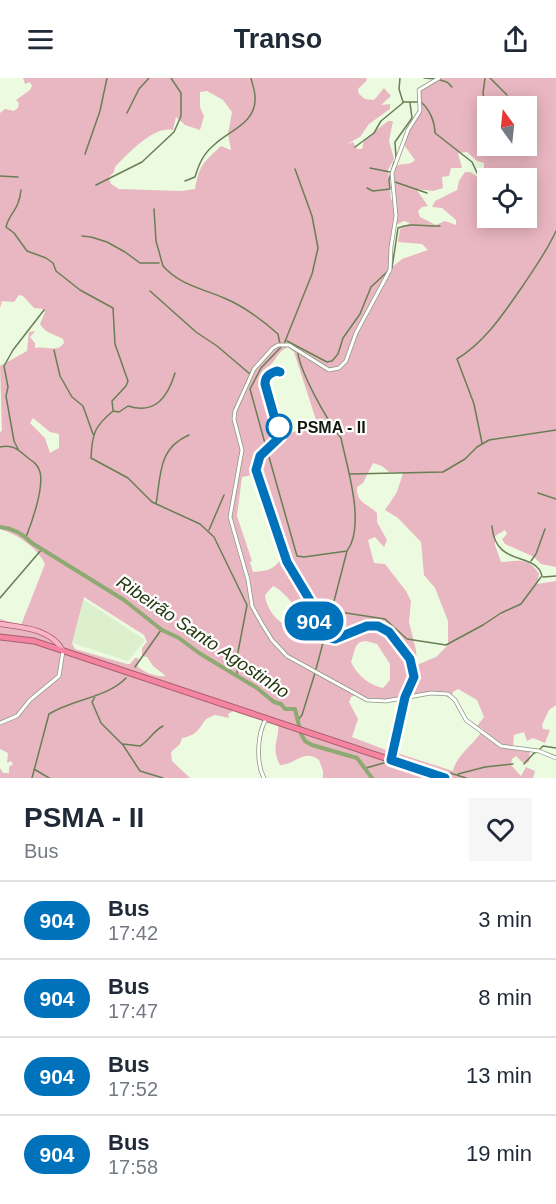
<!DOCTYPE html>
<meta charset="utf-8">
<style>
:root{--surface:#fff;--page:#f6f6f7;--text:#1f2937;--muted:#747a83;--line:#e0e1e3}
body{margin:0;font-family:Helvetica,sans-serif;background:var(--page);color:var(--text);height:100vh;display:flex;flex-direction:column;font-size:22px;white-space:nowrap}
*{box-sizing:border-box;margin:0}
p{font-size:20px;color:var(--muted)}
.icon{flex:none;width:33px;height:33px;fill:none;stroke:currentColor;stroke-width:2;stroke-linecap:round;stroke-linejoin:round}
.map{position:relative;height:700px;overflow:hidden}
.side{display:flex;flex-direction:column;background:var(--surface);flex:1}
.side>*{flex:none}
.badge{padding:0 12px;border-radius:20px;font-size:21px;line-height:39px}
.needle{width:39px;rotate:345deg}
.tools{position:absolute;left:477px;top:18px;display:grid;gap:12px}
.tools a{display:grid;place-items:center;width:60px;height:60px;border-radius:0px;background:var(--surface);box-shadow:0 3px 15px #0003;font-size:30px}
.map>.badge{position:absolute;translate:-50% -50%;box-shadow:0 0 0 3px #fff}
.round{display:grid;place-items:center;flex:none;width:63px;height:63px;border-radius:0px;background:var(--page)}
.headline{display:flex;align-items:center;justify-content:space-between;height:102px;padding:0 24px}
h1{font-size:28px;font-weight:700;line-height:45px}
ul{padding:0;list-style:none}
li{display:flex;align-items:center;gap:18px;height:78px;padding:0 24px;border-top:2px solid var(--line)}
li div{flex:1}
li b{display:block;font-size:22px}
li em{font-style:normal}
li .badge{min-width:66px;font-weight:700;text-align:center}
header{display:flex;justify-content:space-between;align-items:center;height:78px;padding:0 24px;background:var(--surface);font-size:27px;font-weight:700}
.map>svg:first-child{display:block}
.built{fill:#ddf0cd}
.green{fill:#e9b7c1;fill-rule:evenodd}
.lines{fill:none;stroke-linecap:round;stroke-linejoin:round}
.stream{stroke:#697e55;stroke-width:1.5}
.river{stroke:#8eaa73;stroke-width:4}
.minor-casing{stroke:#8a977e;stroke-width:4.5}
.major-casing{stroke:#a65e6d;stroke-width:6}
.highway-casing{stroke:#a65e6d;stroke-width:7}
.minor{stroke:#fff;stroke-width:3}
.major{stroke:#f9b5c6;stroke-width:4.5}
.highway{stroke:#f584a0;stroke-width:5}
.line-casing{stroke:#fff;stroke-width:14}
.line{stroke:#0072bc;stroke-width:9}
.stop-dot{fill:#fff;stroke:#0072bc;stroke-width:3}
.labels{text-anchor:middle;stroke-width:4.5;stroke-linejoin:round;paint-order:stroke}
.stop-label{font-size:16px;font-weight:bold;fill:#13180f;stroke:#fff;text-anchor:start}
.water-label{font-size:18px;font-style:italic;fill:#24360d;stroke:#fff}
</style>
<header><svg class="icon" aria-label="menu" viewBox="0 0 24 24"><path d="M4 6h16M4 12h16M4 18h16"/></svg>Transo<svg class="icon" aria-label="share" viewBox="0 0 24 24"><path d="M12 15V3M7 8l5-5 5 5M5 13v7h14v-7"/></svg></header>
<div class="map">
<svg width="556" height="700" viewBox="0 0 556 700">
<rect width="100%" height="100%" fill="#ecfbdf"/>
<path class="built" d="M 83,521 L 145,562 L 128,583 L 72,565 Z"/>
<path class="green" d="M 23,0 L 366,0 L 367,2 L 358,11 L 359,16 L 365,21 L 374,22 L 384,10 L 391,18 L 381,27 L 390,26 L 390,31 L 369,46 L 360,59 L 347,66 L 353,64 L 357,71 L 362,71 L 364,62 L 388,43 L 393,43 L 389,63 L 394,81 L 388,92 L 391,121 L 395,125 L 394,90 C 401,83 409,89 415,82 L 404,67 L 409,49 L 420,35 L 417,12 L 437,0 L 556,0 L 556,489 L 541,486 L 534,479 L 505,466 L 502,461 L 507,456 L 505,452 L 495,458 L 495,467 L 501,484 C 518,483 529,479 539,496 L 537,506 L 556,503 L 556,627 L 549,632 L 542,647 L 543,651 L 550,652 L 545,665 L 533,660 L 527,663 L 524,654 L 514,657 L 513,668 L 530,673 L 529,684 L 524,686 L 516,678 L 512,681 L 511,687 L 521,698 L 526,689 L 535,693 L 533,700 L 452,700 L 37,563 L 0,559 L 0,541 L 21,547 L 45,486 C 37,469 18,457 0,451 L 0,355 L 2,352 L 0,288 L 27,273 L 29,254 L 35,253 L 30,259 L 35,265 L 35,270 C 46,268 57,275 64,265 L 63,261 C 54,256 45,255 40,246 L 45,234 L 43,231 L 34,230 L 23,218 L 19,217 L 14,224 L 2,223 L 0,230 L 0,35 L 5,31 L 14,33 L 18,30 L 19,25 L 16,22 L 30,12 L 32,8 L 30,4 L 25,6 ZM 207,13 L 223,22 L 232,34 L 228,56 L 231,72 L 221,68 C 202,86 200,86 195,111 L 181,113 L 119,111 L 111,106 L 109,99 L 114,94 L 115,89 C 129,75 153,48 173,52 L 176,39 L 185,47 L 200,52 L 204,38 L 200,29 L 200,14 ZM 488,28 L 526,28 L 526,68 L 509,68 L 512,78 L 507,78 L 499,68 L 488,68 ZM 467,74 L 477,83 L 484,85 L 484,94 L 478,99 L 470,94 L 465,94 L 459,103 L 457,112 L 435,123 L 432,129 L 442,130 L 456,142 L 456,147 L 445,143 L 436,147 L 420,139 L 418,133 L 422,129 L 428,128 L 416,111 L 433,113 L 443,110 L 442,99 L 449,98 L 451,90 L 462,90 L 458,75 ZM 488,100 L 526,100 L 526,140 L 488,140 ZM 404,143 L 410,145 L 400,151 L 398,164 L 422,166 L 428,172 L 402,181 L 391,190 L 390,161 L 394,148 ZM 288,269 L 294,274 L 317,345 L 286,357 L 266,297 L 268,296 L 266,290 C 275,286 277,273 288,269 ZM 33,340 L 50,354 L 59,356 L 59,370 L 50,375 L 45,360 L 30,345 ZM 373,385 L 382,388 L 389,394 L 403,395 L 397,414 L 385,432 L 398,440 L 421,464 L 424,497 L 435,510 L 448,543 L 448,567 L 436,579 L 417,587 L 416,572 L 409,544 L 411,523 L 406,513 L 385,486 L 374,485 L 368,462 L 375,459 L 384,469 L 387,462 L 377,444 L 377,435 C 367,425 356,425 357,409 L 363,405 ZM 252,397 L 281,480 C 275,492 266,493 253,494 L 250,484 L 252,483 L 237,438 L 242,399 ZM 273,508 C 284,513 299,530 298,543 L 291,548 C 278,547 266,530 265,517 ZM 84,519 L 144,557 L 147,564 L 142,570 L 142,578 L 147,579 L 153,588 L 166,598 C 156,599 145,595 137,588 L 139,583 L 138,580 L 135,580 L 130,586 L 127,586 L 75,571 L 72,565 ZM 366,563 L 377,566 L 390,586 L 390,602 L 383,610 C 369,607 357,597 351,584 L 356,568 L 360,564 ZM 458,611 L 477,622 L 484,639 L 477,648 L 483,651 C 475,666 456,677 453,693 L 400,676 L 398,660 L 407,623 C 418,615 440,613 451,621 L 453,614 ZM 356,617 L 378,622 L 401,621 L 390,668 L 386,672 L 352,659 L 358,641 L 349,624 L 351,619 Z
M 0,561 L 26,562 L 235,632 L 228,636 L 229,640 L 215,637 L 206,641 C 198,652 197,657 182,660 L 180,666 L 171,674 L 172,683 L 190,700 L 0,700 L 0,690 L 3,695 L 9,695 L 9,689 L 13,686 L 11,683 L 7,685 L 8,675 L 0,671 Z
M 278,645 L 439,700 L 323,700 L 323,693 L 319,682 C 304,670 295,687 280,687 C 270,669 280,661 278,645 Z"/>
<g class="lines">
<path class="stream" d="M 400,0 L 399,11 L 403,24
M 424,0 L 436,1
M 485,0 L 483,15 L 488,45
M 490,0 L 507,17
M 440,2 L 447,4 L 452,9
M 127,35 L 139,11 L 149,0
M 493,68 L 494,70
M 355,69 L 374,55 L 381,43 L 404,24 L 421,24 C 430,32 435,44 435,55 L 472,84 L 479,99
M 85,76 L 100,33 L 107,0
M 396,80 L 395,64 L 412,40 L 410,25
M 370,90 L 390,94
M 0,98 L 18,99
M 185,103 L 195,99 C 199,86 203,76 214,67 C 228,53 257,45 255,19 C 255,12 252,6 251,0
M 395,104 L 427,115
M 96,107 L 142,84 L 174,54 L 181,38 L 181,15 L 171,0
M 367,110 L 373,113 L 390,111 L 389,102 L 394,84
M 21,112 C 19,133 9,135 6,149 L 14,155 L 27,173 L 46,180 L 53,185 L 56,193 L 80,212 L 113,230 L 115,266 L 128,303 L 126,308 L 112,323 L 113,332
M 154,131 L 156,163 L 163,188 C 180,207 201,210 224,220 C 244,228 262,242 278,256 L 280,266
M 82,158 L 91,159 L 107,164 L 125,174 L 140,185 L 159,185
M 392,190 L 398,150 C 412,144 424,149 440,148
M 150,213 L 196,254 L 217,268 L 250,296
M 287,263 L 327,284 L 332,283 L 338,276 L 343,260 L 360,236 L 371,209 L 388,193
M 284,266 L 312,196 L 318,170 L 312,138 L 295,91
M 297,269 C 298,292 327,342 341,360 C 347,389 366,448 347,473 L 325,558
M 54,272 L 60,298 L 72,319 L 83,328 L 93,356
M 175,295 C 168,318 156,337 128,328 L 119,334 L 113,333 C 95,348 92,355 91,380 L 128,400 L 152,424 L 200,446 L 214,459 L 247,527 L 238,574 L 237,598
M 482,365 L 474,326 L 457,281 C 486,263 503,236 522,209 C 535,189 546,175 556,153
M 0,369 C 13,366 19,372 28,380 C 34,384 38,387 40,394 C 44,410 32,444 26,459
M 266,369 L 250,311 L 261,290 L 281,269
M 18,371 L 14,363 L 6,318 L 8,309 L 4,288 L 13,272 L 44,232
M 267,372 L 297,478 L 304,479 L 347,473
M 350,396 L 443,394 L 465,381 L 477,369 L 489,362 L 556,352
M 538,415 L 556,421
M 156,426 C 161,397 158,370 189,357
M 492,448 C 495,490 536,473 542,498
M 209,452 L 224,417
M 531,483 L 536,476 L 545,451
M 543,499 L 556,498
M 0,520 L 42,471
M 333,533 L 385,541 L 407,561 L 446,567 L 483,547 L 501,535 L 521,526 L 541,499
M 135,589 L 161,552
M 316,591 L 324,561
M 96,617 L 92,624 L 101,645 L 123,667 L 140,693 L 163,700
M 298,642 L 302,637 L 315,595
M 123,666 L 140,668 C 150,662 152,654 163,648
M 539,672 L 543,668 L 556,670
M 405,681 L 466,700
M 524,686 L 534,675 L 538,674
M 366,690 L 387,684
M 34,691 L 49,700
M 458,696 L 485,689 L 513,686
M 32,700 L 49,636 C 72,621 107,620 126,600"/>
<path class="river" d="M 0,449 C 13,450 23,456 32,465 L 124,522 L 162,552 L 179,560 L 199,575 L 257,610 L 274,624 L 281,626 L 285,631 L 295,631 L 301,656 L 305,663 L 312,667 L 357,680 L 372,700"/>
<defs>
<path id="minor" d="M 439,0 L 419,12 L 420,33 L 408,52 L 392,95 L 396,138 L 391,169 L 390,192 L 356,255 L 346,283 L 339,290 L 329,292 L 289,267 L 278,267 L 273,270 L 254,291 L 235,333 L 234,341 L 242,372 L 230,439 L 248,502 L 252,528 L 262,546 L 272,562 L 287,578 L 367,622 L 386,623 L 431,615 L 448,616 L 455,622 L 466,642 L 501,668 L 539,673 L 556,680
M 0,645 L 17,638 L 30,622 L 59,598 L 63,573
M 391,681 L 405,619
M 264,700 C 256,685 257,656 266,641"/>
<path id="major" d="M 0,546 C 22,549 52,551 63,573"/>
<path id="highway" d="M 0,559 L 34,563 L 445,700"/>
</defs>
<use href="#minor" class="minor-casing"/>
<use href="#major" class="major-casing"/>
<use href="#highway" class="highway-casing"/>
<use href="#minor" class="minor"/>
<use href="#major" class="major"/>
<use href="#highway" class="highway"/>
</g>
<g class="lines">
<defs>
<path id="line" d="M 280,294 L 277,293 C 270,295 265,298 265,306 L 280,359 L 260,378 L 256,392 L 287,484 L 311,524 L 315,549 L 320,558 L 335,561 L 367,548 L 378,548 L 389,554 L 410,581 L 414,599 L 405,619 L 391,682 L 445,700"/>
</defs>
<use href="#line" class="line-casing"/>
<use href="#line" class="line"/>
</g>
<circle class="stop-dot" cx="279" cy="349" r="12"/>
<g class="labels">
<g class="stop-label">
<text x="297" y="355">PSMA - II</text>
</g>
<g class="water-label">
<text transform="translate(203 559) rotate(34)" y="6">Ribeirão Santo Agostinho</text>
</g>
</g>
</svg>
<div class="tools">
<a><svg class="needle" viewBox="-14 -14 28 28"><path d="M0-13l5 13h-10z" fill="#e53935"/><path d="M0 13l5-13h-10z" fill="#747a83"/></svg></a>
<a><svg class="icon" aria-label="locate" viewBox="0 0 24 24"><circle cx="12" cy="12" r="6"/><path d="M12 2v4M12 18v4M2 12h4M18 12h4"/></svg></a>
</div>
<b class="badge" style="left:314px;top:543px;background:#0072bc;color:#fff">904</b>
</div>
<section class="side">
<div class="headline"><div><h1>PSMA - II</h1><p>Bus</p></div><a class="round"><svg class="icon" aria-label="heart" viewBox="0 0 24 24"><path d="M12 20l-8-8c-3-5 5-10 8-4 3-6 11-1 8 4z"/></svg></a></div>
<ul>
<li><span class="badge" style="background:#0072bc;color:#fff">904</span><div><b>Bus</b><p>17:42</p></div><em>3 min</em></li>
<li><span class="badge" style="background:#0072bc;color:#fff">904</span><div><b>Bus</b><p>17:47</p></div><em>8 min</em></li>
<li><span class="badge" style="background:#0072bc;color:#fff">904</span><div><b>Bus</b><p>17:52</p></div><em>13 min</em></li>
<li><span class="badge" style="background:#0072bc;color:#fff">904</span><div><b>Bus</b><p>17:58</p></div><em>19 min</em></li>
</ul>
</section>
